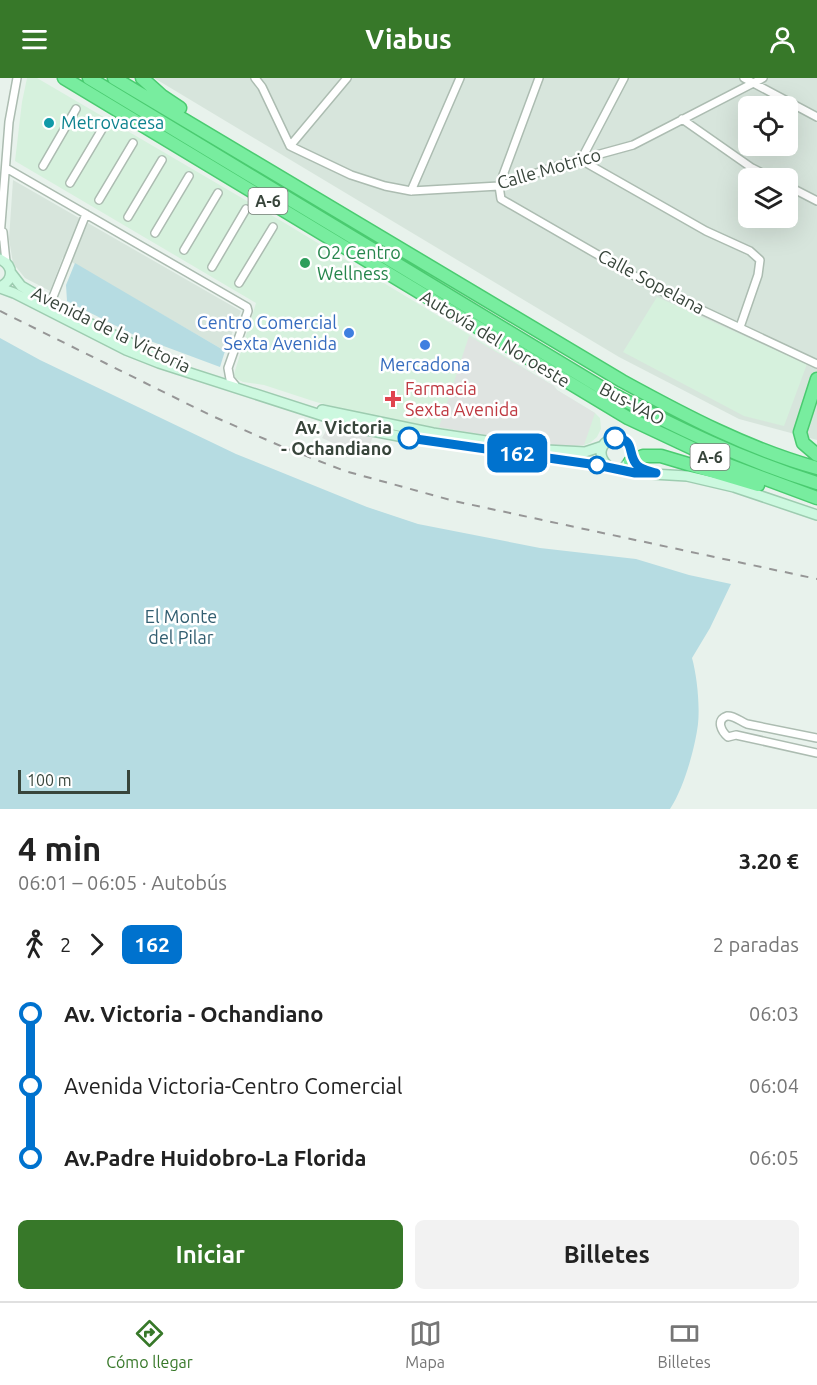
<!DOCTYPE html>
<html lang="es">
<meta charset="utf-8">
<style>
:root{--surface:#fff;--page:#f2f2f2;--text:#222;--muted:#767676;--line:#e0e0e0;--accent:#377829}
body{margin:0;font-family:Ubuntu,sans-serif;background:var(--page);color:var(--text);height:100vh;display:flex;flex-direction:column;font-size:22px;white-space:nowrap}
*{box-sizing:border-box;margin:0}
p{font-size:20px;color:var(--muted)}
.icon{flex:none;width:33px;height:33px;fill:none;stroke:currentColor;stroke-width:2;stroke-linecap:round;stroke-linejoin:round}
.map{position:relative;height:731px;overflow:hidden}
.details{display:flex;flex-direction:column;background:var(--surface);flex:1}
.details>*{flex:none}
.badge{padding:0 12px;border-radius:9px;font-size:21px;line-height:39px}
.fabs{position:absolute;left:738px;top:18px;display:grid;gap:12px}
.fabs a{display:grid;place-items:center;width:60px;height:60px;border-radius:9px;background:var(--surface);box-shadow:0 6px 24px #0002;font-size:30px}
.scale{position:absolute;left:18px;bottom:15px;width:112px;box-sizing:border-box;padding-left:6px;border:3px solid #38453b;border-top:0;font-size:16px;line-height:21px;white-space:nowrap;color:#38453b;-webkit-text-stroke:4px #fff;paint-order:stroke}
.map>.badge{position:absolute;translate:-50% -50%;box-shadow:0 0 0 3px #fff}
.legs{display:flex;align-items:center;gap:9px;height:66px;padding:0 18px;font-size:20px}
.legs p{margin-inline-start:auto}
.head{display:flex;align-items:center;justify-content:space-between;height:102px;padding:0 18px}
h1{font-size:33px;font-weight:700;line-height:45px}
.cta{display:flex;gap:12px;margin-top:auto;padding:12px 18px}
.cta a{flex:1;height:69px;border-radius:9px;background:var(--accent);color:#fff;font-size:24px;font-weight:700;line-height:69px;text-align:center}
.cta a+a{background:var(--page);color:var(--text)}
ul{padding:0 18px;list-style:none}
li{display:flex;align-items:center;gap:21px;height:72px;font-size:22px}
li i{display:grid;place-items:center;width:9px;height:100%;margin:0 8px;background:currentColor}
li i::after{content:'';width:15px;height:15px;margin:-8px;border:4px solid;border-radius:50%;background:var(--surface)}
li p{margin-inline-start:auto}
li:first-child i{background:linear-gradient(#0000 50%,currentColor 0)}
li:last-child i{background:linear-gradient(currentColor 50%,#0000 0)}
header{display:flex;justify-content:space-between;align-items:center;height:78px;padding:0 18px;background:var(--accent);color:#fff;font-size:27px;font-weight:700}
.tabs{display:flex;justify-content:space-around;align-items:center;height:84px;border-top:2px solid var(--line);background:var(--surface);font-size:16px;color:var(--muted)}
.tabs a{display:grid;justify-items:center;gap:3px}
.tabs .active{color:var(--accent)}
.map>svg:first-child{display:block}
.residential{fill:#d7e5dc;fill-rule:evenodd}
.commercial{fill:#d6f1dd}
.green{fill:#b6dce2}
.parking{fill:#dfe4e1}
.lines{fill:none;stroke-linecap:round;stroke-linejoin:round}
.street-casing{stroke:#acbcb1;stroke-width:10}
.secondary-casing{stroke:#9dccb0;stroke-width:12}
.highway-casing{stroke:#4acb70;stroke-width:15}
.street{stroke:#fff;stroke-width:7}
.secondary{stroke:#ccf8df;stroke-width:9}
.highway{stroke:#78ed9f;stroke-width:12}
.rail{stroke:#969696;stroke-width:2;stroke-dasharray:8 8;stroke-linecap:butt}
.line-1-casing{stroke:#fff;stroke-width:14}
.line-1{stroke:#0072ce;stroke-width:9}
.culture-dot{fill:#0f9aa8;stroke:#fff;stroke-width:2}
.leisure-dot{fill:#2e9e5b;stroke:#fff;stroke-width:2}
.shop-dot{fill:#3f7fe0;stroke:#fff;stroke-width:2}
.health-dot{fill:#e0444e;stroke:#fff;stroke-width:2}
.stop-1-dot{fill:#fff;stroke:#0072ce;stroke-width:3}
.labels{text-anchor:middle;stroke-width:5;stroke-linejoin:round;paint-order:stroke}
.shield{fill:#fff;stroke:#747d76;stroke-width:1.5}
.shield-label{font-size:16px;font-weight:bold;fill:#38453b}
.culture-label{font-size:18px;fill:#0d838f;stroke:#fff;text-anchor:start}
.street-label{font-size:18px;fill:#38453b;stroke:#fff}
.leisure-label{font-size:18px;fill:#27864d;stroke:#fff;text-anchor:start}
.shop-label{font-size:18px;fill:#366cbe;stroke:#fff;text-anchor:end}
.health-label{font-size:18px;fill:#be3a42;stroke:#fff;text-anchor:start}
.stop-label{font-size:18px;font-weight:bold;fill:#38453b;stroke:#fff;text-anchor:end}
.park-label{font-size:18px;fill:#325e70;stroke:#fff}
</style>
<header><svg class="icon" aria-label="menu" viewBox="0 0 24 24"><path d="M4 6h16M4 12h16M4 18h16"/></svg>Viabus<svg class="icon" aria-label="person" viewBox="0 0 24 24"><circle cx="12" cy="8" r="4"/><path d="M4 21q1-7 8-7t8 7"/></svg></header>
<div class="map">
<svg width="817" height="731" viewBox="0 0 817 731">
<rect width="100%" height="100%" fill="#e8f2ec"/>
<path class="residential" d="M 154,0 L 817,0 L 817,362 L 739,341 L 619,279 ZM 748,28 L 788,28 L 788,68 L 748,68 ZM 748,100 L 788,100 L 788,140 L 748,140 Z
M 13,102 L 241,233 L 225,273 L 63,179 L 50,213 L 25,200 L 13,185 L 9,161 Z"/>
<path class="commercial" d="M 27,0 L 37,0 L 283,144 L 554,308 L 557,312 L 595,335 L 600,340 L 601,351 L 597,359 L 590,365 L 584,367 L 566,368 L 505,361 L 371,338 L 316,324 L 264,307 L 243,304 L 235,300 L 234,296 L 256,225 L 15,83 L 22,24 Z
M 657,219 L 807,286 L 784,348 L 744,338 L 623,274 Z"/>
<path class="green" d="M 75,185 L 225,273 L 220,289 L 134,257 L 67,223 L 66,207 Z
M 0,260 L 40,282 L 236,376 L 367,429 L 418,446 L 540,470 L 636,481 L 689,497 L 731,506 L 710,550 L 692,580 C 697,598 700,627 698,646 C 695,670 684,710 670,731 L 0,731 Z"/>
<path class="parking" d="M 469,258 L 554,308 L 557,312 L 595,335 L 584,367 L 566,368 L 535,366 L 439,349 Z
M 328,349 L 343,354 L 345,350 L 373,358 L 367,375 L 342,369 L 322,360 Z"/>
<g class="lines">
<defs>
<path id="street" d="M 255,0 L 262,9 L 290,68
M 539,0 L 499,108 L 501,121 L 659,212 L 817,286
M 624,0 L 581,82 L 706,153 L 750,173 L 760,182 L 758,197 L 740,249
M 744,0 L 817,39
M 682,41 L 752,90 L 772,100
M 290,68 L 351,97 L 385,108 L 411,113 L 499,108 L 560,87 L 633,67 L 763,0
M 290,68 L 347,0
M 43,88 L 76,31
M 6,90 L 247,229 L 248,233 L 228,290 L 230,301 L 235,307
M 70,105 L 104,48
M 788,108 L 817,123
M 411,113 L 460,0
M 99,122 L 133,65
M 128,139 L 162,82
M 3,154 L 6,184
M 155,155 L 189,98
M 0,159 L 9,44 L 17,0
M 184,172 L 218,115
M 212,189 L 246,131
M 239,205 L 273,149
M 51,224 L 86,136
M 817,660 L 747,646 C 741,644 734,637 727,638 C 715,642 722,654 728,659 L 736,657 L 817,675"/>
<path id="secondary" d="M 0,181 C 14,188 14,202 0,209
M 11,195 L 21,208 L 64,233 L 155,277
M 0,210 L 14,215 L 126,272 L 159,285 L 367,352 L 409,360 L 597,387 L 635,395 L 687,398 L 734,409 L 817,437
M 322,332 L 433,355 L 546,372 L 585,374 L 603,368
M 608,388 C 586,368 622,347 631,370 C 634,377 631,382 626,387"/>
<path id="highway" d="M 64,0 L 628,340 L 728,387 L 817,420
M 89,0 L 607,313 C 675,349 743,382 817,405
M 114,0 L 622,303 C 684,337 748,371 817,390
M 142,0 L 162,18 L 180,30
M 817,301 L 800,354 L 803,365 L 817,377
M 630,384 L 643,378 L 661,378 L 758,407"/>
</defs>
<use href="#street" class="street-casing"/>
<use href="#secondary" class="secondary-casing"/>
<use href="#highway" class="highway-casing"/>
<use href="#street" class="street"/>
<use href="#secondary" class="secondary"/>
<use href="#highway" class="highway"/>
<path class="rail" d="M 0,233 L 210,337 L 283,369 L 345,393 L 454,423 L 817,501"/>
</g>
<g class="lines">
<defs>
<path id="line-1" d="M 409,360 L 597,387 L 635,395 L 656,395 C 650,393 642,392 638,388 C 626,377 637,361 615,360"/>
</defs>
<use href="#line-1" class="line-1-casing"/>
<use href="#line-1" class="line-1"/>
</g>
<circle class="culture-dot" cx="49" cy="45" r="6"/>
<circle class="leisure-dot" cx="305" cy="185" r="6"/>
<g class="shop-dot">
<circle cx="349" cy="255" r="6"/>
<circle cx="425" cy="267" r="6"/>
</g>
<path class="health-dot" d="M390 312h6v6h6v6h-6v6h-6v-6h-6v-6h6z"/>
<g class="stop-1-dot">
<circle cx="409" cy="360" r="10"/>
<circle cx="615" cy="360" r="10"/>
<circle cx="597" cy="387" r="8"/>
</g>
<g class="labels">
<g class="shield">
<rect x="248.5" y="110" width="39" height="26" rx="4.5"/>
<rect x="690.5" y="366" width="39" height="26" rx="4.5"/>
</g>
<g class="shield-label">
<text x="268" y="129">A-6</text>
<text x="710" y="385">A-6</text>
</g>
<g class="culture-label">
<text x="61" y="51">Metrovacesa</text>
</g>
<g class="street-label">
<text transform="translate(549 91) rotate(-16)" y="6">Calle Motrico</text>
<text transform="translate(651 204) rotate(28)" y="6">Calle Sopelana</text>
<text transform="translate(111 252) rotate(26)" y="6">Avenida de la Victoria</text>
<text transform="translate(495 261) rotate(31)" y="6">Autovía del Noroeste</text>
<text transform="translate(632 326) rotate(28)" y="6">Bus-VAO</text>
</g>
<g class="leisure-label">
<text x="317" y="181">O2 Centro<tspan x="317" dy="21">Wellness</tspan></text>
</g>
<g class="shop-label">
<text x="337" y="251">Centro Comercial<tspan x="337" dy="21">Sexta Avenida</tspan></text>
<text x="425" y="293" text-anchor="middle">Mercadona</text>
</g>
<g class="health-label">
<text x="405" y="317">Farmacia<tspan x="405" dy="21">Sexta Avenida</tspan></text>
</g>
<g class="stop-label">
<text x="392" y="356">Av. Victoria<tspan x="392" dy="21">- Ochandiano</tspan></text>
</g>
<g class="park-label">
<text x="181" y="545">El Monte<tspan x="181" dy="21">del Pilar</tspan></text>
</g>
</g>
</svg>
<div class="fabs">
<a><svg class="icon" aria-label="locate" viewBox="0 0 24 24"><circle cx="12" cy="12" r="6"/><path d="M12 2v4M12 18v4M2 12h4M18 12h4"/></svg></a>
<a><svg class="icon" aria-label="layers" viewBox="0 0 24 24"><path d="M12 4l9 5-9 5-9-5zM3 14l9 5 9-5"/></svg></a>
</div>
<div class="scale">100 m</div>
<b class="badge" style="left:517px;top:375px;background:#0072ce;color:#fff">162</b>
</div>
<section class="details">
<div class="head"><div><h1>4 min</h1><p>06:01 – 06:05 · Autobús</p></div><b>3.20 €</b></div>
<div class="legs"><svg class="icon" aria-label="walk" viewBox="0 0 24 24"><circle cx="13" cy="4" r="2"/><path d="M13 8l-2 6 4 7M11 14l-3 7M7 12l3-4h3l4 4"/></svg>2<svg class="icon" aria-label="forward" viewBox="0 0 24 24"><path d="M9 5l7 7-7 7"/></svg><b class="badge" style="background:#0072ce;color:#fff">162</b><p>2 paradas</p></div>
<ul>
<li><i style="color:#0072ce"></i><b>Av. Victoria - Ochandiano</b><p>06:03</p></li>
<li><i style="color:#0072ce"></i><span>Avenida Victoria-Centro Comercial</span><p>06:04</p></li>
<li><i style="color:#0072ce"></i><b>Av.Padre Huidobro-La Florida</b><p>06:05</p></li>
</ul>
<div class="cta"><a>Iniciar</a><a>Billetes</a></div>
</section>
<nav class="tabs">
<a class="active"><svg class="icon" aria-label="directions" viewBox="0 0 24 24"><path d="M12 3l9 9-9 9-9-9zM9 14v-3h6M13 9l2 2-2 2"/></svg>Cómo llegar</a>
<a><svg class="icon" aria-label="map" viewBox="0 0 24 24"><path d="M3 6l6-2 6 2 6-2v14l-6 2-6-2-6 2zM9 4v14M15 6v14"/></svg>Mapa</a>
<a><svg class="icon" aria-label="tickets" viewBox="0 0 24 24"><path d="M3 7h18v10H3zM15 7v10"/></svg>Billetes</a>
</nav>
